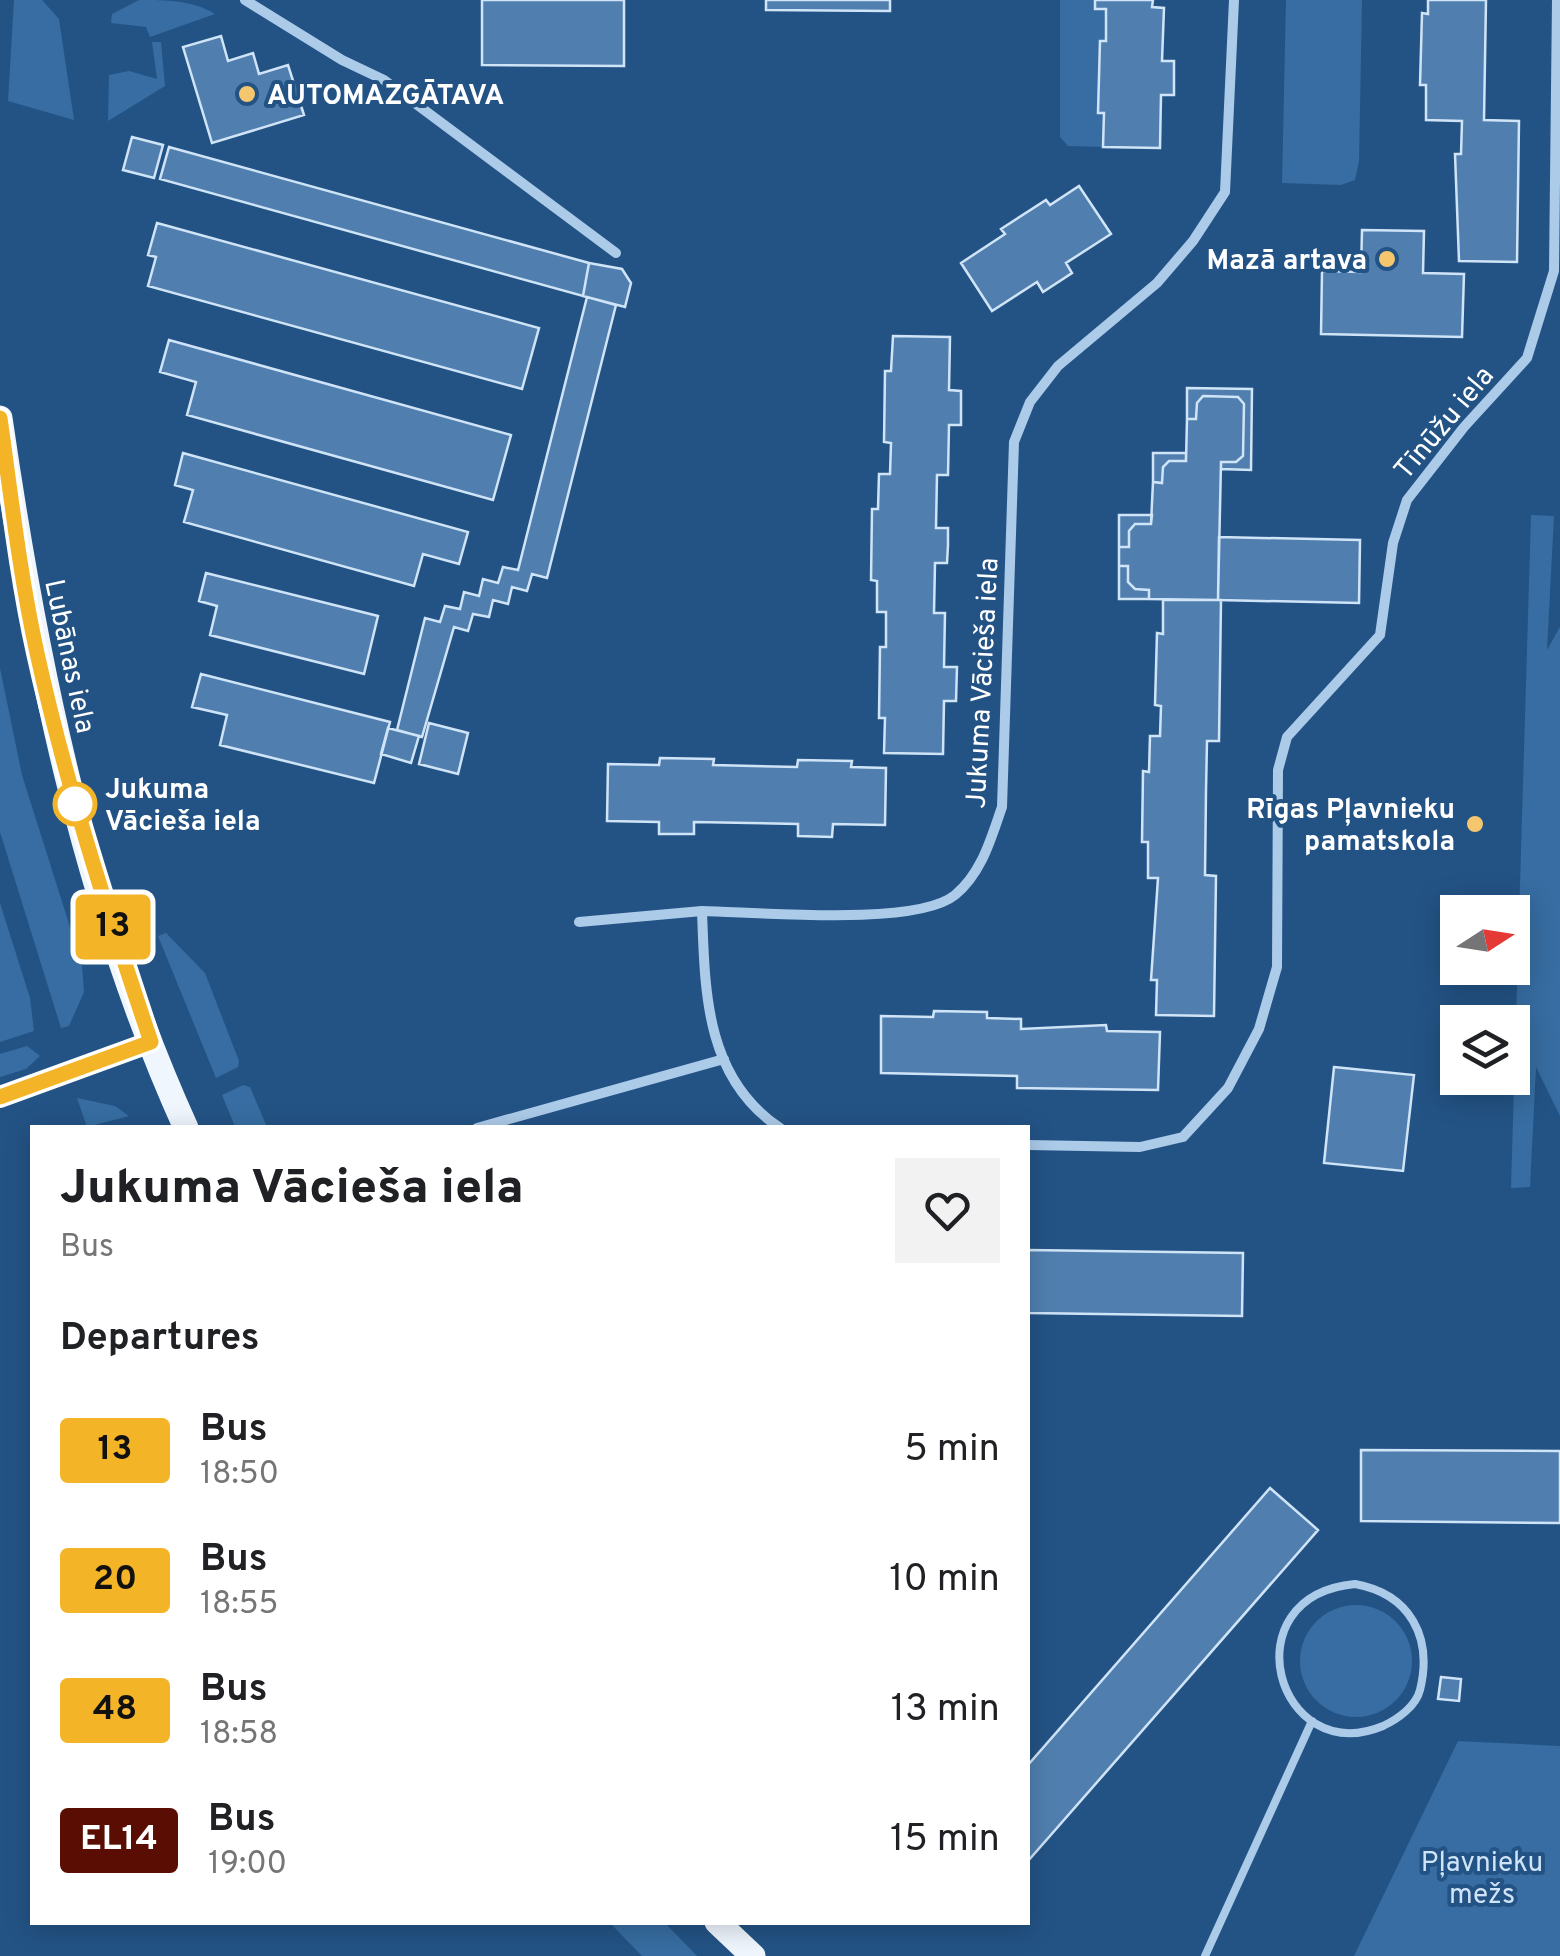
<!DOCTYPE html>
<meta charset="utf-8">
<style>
:root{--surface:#fff;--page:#f2f2f2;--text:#202124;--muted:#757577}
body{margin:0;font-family:Overpass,sans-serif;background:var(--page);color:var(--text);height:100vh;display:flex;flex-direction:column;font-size:38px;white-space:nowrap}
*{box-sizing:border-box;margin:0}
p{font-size:32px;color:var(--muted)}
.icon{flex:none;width:55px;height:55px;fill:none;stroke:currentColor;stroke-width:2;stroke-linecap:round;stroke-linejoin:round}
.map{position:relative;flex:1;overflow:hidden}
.details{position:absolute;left:30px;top:1125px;width:1000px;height:800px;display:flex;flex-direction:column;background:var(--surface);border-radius:0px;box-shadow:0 5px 25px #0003}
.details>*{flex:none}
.badge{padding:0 20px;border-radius:8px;font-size:35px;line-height:65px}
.needle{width:65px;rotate:78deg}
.buttons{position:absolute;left:1440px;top:895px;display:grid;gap:20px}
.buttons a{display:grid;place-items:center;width:90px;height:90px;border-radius:0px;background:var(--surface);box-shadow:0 5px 25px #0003;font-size:50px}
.map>.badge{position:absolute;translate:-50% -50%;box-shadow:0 0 0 5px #fff}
h2{padding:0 30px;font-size:38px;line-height:90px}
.round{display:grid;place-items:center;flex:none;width:105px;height:105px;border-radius:0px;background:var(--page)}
.summary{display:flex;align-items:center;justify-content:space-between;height:170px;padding:0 30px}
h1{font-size:48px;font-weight:800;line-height:75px}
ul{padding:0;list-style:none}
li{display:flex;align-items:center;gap:30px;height:130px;padding:0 30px}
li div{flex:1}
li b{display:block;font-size:38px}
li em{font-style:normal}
li .badge{min-width:110px;font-weight:700;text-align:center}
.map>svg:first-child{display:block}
.green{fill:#376da2}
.building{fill:#507faf;stroke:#d0e4f7;stroke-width:2.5}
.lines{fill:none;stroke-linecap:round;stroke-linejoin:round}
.service{stroke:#accbe9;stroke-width:8}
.minor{stroke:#accbe9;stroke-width:10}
.primary{stroke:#eff6fe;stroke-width:25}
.line-casing{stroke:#fff;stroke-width:22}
.line{stroke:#f4b427;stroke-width:15}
.poi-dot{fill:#f4c76f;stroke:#235385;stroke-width:4}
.stop-dot{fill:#fff;stroke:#f4b427;stroke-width:5}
.labels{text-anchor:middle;stroke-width:8;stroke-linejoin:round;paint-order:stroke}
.poi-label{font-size:28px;font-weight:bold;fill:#fff;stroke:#235385;text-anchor:end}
.street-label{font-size:28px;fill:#fff;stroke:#235385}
.stop-label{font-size:28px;font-weight:bold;fill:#fff;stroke:#235385;text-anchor:start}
.park-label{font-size:28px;fill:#d0e4f7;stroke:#235385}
</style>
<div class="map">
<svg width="1560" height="1956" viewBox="0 0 1560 1956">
<rect width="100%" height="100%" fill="#235385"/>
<path class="green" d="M 14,0 L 42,0 L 59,19 L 74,120 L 8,101 Z
M 139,0 C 166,0 193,0 215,14 L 150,37 L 146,27 L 111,23 L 112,14 Z
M 1060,0 L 1095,0 L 1096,9 L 1106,9 L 1106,41 L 1100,42 L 1098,112 L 1104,113 L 1103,147 L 1068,146 L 1060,137 Z
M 1286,0 L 1362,0 L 1359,161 L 1355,180 L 1341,185 L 1282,183 Z
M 152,42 L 161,42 L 165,86 L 108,121 L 109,75 L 129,71 L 157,79 Z
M 1531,515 L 1554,516 L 1547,650 L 1560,627 L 1560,1116 L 1536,1067 L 1530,1187 L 1511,1188 Z
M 0,668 L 22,775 L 82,965 L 84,992 L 69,1026 L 61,1028 L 0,832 Z
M 0,903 L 30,998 L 34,1031 L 0,1042 Z
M 166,933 L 205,973 L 239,1061 L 238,1067 L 216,1078 L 158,936 Z
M 27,1046 L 40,1056 L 26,1069 L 0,1077 L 0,1054 Z
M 243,1085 L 250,1087 L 267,1127 L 235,1127 L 222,1095 Z
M 77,1098 L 115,1106 L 129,1116 L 87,1127 Z
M1300 1661a56 56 0 1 1 112 0a56 56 0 1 1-112 0Z
M 1458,1741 L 1560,1746 L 1560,1956 L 1354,1956 Z
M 610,1923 L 665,1923 L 697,1956 L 642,1956 Z"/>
<path class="building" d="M 482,0 L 624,0 L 624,66 L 482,65 Z
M 766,0 L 890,0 L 890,11 L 766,10 Z
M 1095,0 L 1153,0 L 1152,7 L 1164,8 L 1162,61 L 1174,61 L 1174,95 L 1161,95 L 1160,148 L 1103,147 L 1104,113 L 1098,113 L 1100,41 L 1106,41 L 1106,9 L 1095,9 Z
M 1428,0 L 1486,0 L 1484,120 L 1519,121 L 1517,262 L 1459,261 L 1455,154 L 1461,154 L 1462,121 L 1426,120 L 1426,85 L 1420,85 L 1422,13 L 1428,14 Z
M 221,36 L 228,61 L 253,53 L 259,74 L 288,65 L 304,115 L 212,143 L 183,47 Z
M 132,137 L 163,145 L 154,178 L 123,170 Z
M 169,147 L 589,263 L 583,296 L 160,179 Z
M 1079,186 L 1111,234 L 1066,263 L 1072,273 L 1043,292 L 1037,282 L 992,311 L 961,263 L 1005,234 L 1001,229 L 1046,200 L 1050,205 Z
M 157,223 L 539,328 L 522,389 L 148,286 L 156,257 L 148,255 Z
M 1362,230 L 1424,231 L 1423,273 L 1464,274 L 1462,337 L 1321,334 L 1322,271 L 1361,272 Z
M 589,263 L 622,269 L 631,283 L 625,307 L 583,296 Z
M 587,297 L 616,305 L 547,578 L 532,574 L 527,591 L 512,587 L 508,604 L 493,600 L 489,617 L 473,614 L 468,631 L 454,627 L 422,737 L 397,730 L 425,618 L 440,622 L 445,606 L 460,609 L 464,592 L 479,596 L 483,579 L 498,583 L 503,567 L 518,570 Z
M 893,336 L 950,337 L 949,390 L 961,391 L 961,425 L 949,425 L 948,475 L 937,475 L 936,528 L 948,528 L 948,545 L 947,563 L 935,563 L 934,613 L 945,613 L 944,667 L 957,667 L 956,701 L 944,701 L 943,754 L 884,753 L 885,718 L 879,718 L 880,647 L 886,647 L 886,612 L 877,612 L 877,581 L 871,580 L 872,509 L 878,509 L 879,474 L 890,474 L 891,443 L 884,442 L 885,371 L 891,371 Z
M 169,340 L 511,435 L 493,500 L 187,415 L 196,382 L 160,372 Z
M 1187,388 L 1252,389 L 1251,470 L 1221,469 L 1221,462 L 1236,462 L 1243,456 L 1244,404 L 1238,397 L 1203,396 L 1197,403 L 1196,419 L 1187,419 Z
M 1203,396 L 1238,397 L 1244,404 L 1243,456 L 1236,462 L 1221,462 L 1218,600 L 1149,599 L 1149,590 L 1135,589 L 1128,582 L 1128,566 L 1119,566 L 1119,547 L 1129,547 L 1129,531 L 1135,524 L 1151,524 L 1153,482 L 1162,483 L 1163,467 L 1169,461 L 1186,461 L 1187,419 L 1196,419 L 1197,403 Z
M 183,453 L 468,532 L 459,564 L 423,554 L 414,586 L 184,522 L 193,490 L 175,485 Z
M 1153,453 L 1186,453 L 1186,461 L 1169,461 L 1163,467 L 1162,483 L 1153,482 Z
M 1119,515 L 1152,515 L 1151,524 L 1135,524 L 1129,531 L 1129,547 L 1119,547 Z
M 1219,537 L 1360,540 L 1359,603 L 1218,600 Z
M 1119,566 L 1128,566 L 1128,582 L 1135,589 L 1149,590 L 1149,599 L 1119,599 Z
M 206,573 L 378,616 L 364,674 L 210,635 L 217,606 L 199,601 Z
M 1163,600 L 1221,600 L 1219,741 L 1207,741 L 1206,791 L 1205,875 L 1216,876 L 1214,1016 L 1156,1015 L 1157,980 L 1151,980 L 1158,878 L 1148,878 L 1148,842 L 1142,842 L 1143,771 L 1149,772 L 1150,736 L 1160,736 L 1161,706 L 1155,705 L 1157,633 L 1163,634 Z
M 201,674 L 390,722 L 374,783 L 220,745 L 227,715 L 192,707 Z
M 429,723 L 468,733 L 458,774 L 419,764 Z
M 388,728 L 419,736 L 411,763 L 381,754 Z
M 660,758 L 714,759 L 713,765 L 797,767 L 798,760 L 852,761 L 851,767 L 886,768 L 885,825 L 833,824 L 832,837 L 798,836 L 798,824 L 694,822 L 694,834 L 659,834 L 659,822 L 607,821 L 608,764 L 659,765 Z
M 934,1011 L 987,1012 L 987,1018 L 1021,1019 L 1021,1029 L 1106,1025 L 1107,1031 L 1160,1032 L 1158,1090 L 1017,1088 L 1017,1076 L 881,1073 L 881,1016 L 933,1017 Z
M 1334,1067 L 1414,1075 L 1403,1171 L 1324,1163 Z
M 1028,1250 L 1243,1253 L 1242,1316 L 1028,1313 Z
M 1361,1450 L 1560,1451 L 1560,1523 L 1361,1521 Z
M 1270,1488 L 1318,1530 L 1028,1861 L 1028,1765 Z
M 1441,1677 L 1461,1679 L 1459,1701 L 1438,1699 Z"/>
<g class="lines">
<path class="service" d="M 1355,1584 C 1410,1594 1433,1637 1420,1690 C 1416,1706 1398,1719 1383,1726 C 1277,1770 1228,1596 1355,1584 Z
M 1205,1956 L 1312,1721"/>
<path class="minor" d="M 245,0 L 342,60 L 384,80 L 616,253
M 579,922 L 702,911
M 0,1097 L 149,1043
M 477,1128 L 724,1059
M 780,1128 C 705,1078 705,992 702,911 C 757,912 916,927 955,895 C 982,873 991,838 1002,807 L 1014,442 L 1030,402 L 1058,366 L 1157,283 L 1193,241 L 1225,192 L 1234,0
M 1028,1145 L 1140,1147 L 1183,1137 L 1228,1088 L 1259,1029 L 1277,967 L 1278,770 L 1287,737 L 1380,635 L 1393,543 L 1407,500 L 1464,427 L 1527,358 L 1554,271 L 1557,0"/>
<path class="primary" d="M 0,418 C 35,660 84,903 186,1128
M 717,1922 L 753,1956"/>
</g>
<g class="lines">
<defs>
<path id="line" d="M 0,418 C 11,496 20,576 37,653 C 66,785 108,914 151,1042 L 0,1097"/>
</defs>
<use href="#line" class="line-casing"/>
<use href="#line" class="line"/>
</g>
<g class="poi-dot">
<circle cx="247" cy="94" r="10"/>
<circle cx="1387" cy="259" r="10"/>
<circle cx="1475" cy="824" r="10"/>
</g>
<circle class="stop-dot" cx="75" cy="804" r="20"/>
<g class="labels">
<g class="poi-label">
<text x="267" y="104" text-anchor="start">AUTOMAZGĀTAVA</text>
<text x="1367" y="269">Mazā artava</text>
<text x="1455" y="818">Rīgas Pļavnieku<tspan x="1455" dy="32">pamatskola</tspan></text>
</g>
<g class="street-label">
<text transform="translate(1443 422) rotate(-50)" y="10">Tīnūžu iela</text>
<text transform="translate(71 656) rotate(78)" y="10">Lubānas iela</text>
<text transform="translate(981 683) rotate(-87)" y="10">Jukuma Vācieša iela</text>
</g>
<g class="stop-label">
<text x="105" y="798">Jukuma<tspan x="105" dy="32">Vācieša iela</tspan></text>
</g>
<g class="park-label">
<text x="1482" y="1871">Pļavnieku<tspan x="1482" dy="32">mežs</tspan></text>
</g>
</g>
</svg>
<div class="buttons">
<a><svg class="needle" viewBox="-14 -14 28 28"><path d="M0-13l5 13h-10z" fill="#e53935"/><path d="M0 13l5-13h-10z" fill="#757577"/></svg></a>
<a><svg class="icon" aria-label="layers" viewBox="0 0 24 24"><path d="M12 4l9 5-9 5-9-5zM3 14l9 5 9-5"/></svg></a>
</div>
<b class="badge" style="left:113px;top:927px;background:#f4b427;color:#111">13</b>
<section class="details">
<div class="summary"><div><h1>Jukuma Vācieša iela</h1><p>Bus</p></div><a class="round"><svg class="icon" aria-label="heart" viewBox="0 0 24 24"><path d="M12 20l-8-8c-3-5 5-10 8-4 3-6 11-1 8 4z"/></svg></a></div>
<h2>Departures</h2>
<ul>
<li><span class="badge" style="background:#f4b427;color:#111">13</span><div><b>Bus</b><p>18:50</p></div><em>5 min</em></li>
<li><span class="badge" style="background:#f4b427;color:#111">20</span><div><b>Bus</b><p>18:55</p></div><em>10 min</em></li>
<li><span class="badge" style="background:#f4b427;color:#111">48</span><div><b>Bus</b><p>18:58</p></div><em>13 min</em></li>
<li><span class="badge" style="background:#5a0e03;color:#fff">EL14</span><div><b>Bus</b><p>19:00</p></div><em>15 min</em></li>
</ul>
</section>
</div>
